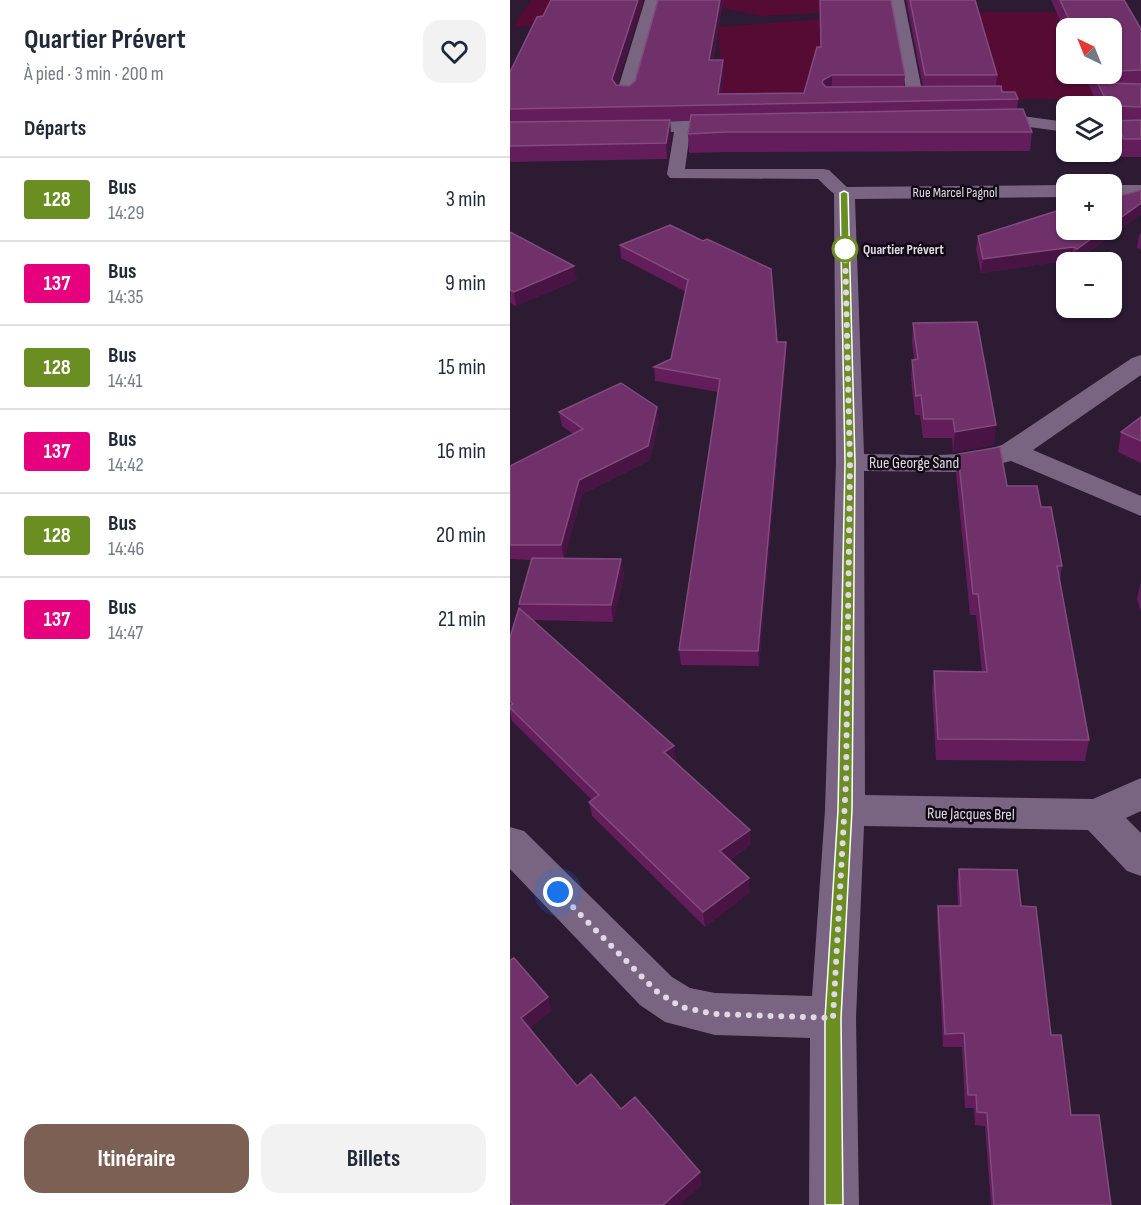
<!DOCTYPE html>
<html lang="fr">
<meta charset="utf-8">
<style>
:root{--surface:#fff;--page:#f2f2f3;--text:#1f2937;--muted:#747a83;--line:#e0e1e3;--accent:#7d6054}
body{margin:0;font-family:"Sofia Sans Condensed",sans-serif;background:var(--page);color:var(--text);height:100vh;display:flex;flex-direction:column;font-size:22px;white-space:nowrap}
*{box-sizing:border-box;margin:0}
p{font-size:20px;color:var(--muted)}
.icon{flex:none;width:33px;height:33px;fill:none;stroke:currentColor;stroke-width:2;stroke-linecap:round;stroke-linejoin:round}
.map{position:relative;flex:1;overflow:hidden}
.details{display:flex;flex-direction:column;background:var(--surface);width:510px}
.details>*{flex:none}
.badge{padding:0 12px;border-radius:4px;font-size:21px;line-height:39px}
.needle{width:39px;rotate:317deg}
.fabs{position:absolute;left:546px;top:18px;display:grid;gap:12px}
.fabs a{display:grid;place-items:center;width:66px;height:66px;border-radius:12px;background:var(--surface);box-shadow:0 2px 4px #0004;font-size:30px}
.you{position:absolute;width:30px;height:30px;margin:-15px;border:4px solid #fff;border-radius:50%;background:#1a73e8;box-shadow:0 0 0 9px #1a73e833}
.map>.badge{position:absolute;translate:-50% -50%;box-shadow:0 0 0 3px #fff}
h2{padding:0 24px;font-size:22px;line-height:54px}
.round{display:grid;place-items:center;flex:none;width:63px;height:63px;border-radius:18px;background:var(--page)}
.head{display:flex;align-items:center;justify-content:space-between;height:102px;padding:0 24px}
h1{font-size:28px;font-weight:700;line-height:45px}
.primary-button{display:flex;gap:12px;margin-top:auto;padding:12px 24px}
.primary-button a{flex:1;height:69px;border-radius:18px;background:var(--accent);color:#fff;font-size:24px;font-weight:700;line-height:69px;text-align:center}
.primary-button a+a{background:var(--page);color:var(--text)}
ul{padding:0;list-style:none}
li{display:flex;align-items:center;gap:18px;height:84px;padding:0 24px;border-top:2px solid var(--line)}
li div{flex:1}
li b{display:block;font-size:22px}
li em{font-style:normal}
li .badge{min-width:66px;font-weight:700;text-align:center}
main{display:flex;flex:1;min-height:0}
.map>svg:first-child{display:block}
.green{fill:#550b33}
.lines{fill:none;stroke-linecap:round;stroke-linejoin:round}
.lane{fill:#796581;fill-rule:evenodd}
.street{fill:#796581;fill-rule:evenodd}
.wall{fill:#631d5b}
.shaded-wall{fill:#471444}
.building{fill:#70316a;stroke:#824b7d;stroke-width:1.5}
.line{fill:#6b8e23;stroke:#fff;stroke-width:1.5}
.walk{stroke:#e2d7e7;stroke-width:6;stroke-dasharray:0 10.8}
.stop-dot{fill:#fff;stroke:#6b8e23;stroke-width:3}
.labels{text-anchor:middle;stroke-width:5;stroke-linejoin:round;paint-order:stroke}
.far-street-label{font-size:14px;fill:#e2d7e7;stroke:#100913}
.far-stop-label{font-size:14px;font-weight:bold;fill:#e2d7e7;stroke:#100913;text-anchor:start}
.street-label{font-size:16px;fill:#e2d7e7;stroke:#100913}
</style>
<main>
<section class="details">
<div class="head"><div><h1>Quartier Prévert</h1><p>À pied · 3 min · 200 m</p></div><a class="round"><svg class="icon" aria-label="heart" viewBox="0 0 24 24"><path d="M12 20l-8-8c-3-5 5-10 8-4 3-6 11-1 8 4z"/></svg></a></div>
<h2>Départs</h2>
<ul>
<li><span class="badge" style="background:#6b8e23;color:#fff">128</span><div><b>Bus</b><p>14:29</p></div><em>3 min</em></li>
<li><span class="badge" style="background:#e6007e;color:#fff">137</span><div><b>Bus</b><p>14:35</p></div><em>9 min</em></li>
<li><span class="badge" style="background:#6b8e23;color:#fff">128</span><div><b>Bus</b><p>14:41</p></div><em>15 min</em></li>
<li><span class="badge" style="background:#e6007e;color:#fff">137</span><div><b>Bus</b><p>14:42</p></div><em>16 min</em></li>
<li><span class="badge" style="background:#6b8e23;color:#fff">128</span><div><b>Bus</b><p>14:46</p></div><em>20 min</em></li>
<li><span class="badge" style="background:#e6007e;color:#fff">137</span><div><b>Bus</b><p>14:47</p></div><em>21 min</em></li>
</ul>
<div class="primary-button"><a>Itinéraire</a><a>Billets</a></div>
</section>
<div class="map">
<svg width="631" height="1205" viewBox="0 0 631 1205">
<rect width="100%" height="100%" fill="#2c1b33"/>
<path class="green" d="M 21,0 L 134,0 L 128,21 L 3,27 Z
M 211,0 L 361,0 L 349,11 L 250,16 L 209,7 Z
M 463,12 L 547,12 L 556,34 L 556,74 L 574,74 L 586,99 L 488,99 Z
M 311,19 L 311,44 L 319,101 L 196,101 L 212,90 L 208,27 Z"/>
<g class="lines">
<path class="lane" d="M 380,0 L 394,0 L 413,96 L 410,99 L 400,99 L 397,96 Z
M 479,116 L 512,116 L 556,122 L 556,132 L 512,126 L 473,124 L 471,121 L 473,118 Z
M 173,121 L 217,121 L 225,126 L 217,131 L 180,132 L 175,169 L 313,169 L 319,170 L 343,193 L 340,197 C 326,200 318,188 308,179 L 160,178 L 157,174 L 164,132 L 122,133 L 114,128 L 122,123 Z"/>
<path class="street" d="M 135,0 L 151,0 L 124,95 L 121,99 L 109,99 L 106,95 Z
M 556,185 L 556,197 L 345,199 L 354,454 C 400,454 447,460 492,445 L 622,358 L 631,355 L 631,375 L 523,450 L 631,496 L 631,516 L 501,461 L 464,470 L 444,472 L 354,471 L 355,795 L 583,799 L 631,778 L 631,811 L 616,818 L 631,833 L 631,876 L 617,871 L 578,830 L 354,826 L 346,1018 L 349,1205 L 299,1205 L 300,1038 L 205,1035 L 155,1022 L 130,1005 L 0,869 L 0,827 L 14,831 L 162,977 L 180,988 L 205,993 L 302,996 L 315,810 L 326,463 L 324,193 L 327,189 L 334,187 Z
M 602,185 L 631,185 L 631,197 L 602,197 Z"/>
</g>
<path class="wall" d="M 133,0 L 107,85 L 119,86 L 125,81 L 148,0 L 213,0 L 203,60 L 214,75 L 211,94 L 294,93 L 307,47 L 395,75 L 394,87 L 413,87 L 396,0 L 465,0 L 487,75 L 486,86 L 492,92 L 508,99 L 507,110 L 522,132 L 520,151 L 216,152 L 179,153 L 178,134 L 180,121 L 160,121 L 161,135 L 157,159 L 0,162 L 0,72 L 33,16 Z
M 541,0 L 614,0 L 631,29 L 631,157 L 611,157 L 602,138 L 605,124 L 602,124 L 602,126 L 602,106 L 588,106 L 574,74 L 602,74 L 602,28 L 556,28 L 556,34 Z
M 631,190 L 631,214 L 565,262 L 561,260 L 471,273 L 466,249 L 468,236 L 556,230 Z
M 160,225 L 267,342 L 276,356 L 249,666 L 171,665 L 169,650 L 208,392 L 145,381 L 144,367 L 161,359 L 176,292 L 111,258 L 110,245 Z
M 0,232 L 67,280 L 6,306 L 0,303 Z
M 631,233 L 631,249 L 627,248 L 629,235 Z
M 403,323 L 484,445 L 443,452 L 442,438 L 413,438 L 410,415 L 405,415 L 401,379 L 402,360 L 404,359 L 402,342 Z
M 49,412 L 149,421 L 140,460 L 72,494 L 54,559 L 111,559 L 114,576 L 103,622 L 22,620 L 164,746 L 166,760 L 164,761 L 241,844 L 220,860 L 240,892 L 195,927 L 82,816 L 79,802 L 82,800 L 2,721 L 0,712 L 0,637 L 10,609 L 9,604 L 22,560 L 0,559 L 0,466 L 63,434 L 52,426 Z
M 631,417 L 631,463 L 608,452 L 611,432 Z
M 448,454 L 531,507 L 552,566 L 550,581 L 579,740 L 575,761 L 426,760 L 422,692 L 424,671 L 472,672 L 466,615 L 460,615 L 446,474 Z
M 631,581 L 631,612 L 627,599 Z
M 449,869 L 511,906 L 561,1115 L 601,1205 L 481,1205 L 475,1126 L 465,1125 L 464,1108 L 455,1108 L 452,1047 L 433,1047 L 427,920 L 428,906 L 448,906 L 447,883 Z"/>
<path class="shaded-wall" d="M 128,0 L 133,0 L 104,94 L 102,79 Z
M 210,0 L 213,0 L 200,75 L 199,60 Z
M 213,60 L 214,75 L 210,105 L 208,94 Z
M 587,74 L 595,74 L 594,83 Z
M 322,75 L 322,90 L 313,95 L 313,80 Z
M 160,120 L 161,135 L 157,159 L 156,143 Z
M 631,203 L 631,214 L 565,262 L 567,249 L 594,230 L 602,230 L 602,224 Z
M 563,247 L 561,260 L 471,273 L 473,259 Z
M 64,266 L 67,280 L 6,306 L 4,292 Z
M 276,342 L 276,356 L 249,666 L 248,651 Z
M 147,407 L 149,421 L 140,460 L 72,494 L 54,560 L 51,545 L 69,480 Z
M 486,425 L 484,445 L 443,452 L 445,432 Z
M 111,559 L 114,576 L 103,622 L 101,605 Z
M 164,746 L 166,760 L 156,767 L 154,752 Z
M 240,830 L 241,844 L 212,865 L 210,851 Z
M 239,878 L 240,892 L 195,927 L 193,912 Z
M 38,997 L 42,1011 L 15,1032 L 11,1018 Z
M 190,1172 L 192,1185 L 170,1205 L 153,1205 Z"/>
<path class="building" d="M 41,0 L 128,0 L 102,79 L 106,85 L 119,86 L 125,81 L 148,0 L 210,0 L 199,60 L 213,60 L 208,94 L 294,93 L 307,47 L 311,47 L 310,0 L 381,0 L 395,75 L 322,75 L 313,80 L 312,83 L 316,87 L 491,86 L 492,92 L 505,92 L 508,99 L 0,109 L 0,72 L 27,17 L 33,16 Z
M 400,0 L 465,0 L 487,75 L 415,75 Z
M 550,0 L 614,0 L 631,29 L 631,70 L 606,71 L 602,69 L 602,28 L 563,28 Z
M 583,74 L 588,74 L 595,83 L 631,84 L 631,107 L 605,106 L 602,115 L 602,106 L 599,106 Z
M 513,109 L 522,132 L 215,132 L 178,134 L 181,115 Z
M 160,120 L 156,143 L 0,146 L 0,122 Z
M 631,120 L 631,139 L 614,139 L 605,121 Z
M 631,190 L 631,203 L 602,224 L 602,198 Z
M 556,208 L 556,230 L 594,230 L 567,249 L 563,247 L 473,259 L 468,236 Z
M 160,225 L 193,241 L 197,239 L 261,269 L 267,342 L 276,342 L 248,651 L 169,650 L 210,379 L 144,367 L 161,359 L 178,280 L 110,245 Z
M 0,232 L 64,266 L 4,292 L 0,290 Z
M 467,322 L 486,425 L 445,432 L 443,419 L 414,419 L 411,395 L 406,396 L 402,360 L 408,359 L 403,323 Z
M 111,383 L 147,407 L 138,446 L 69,480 L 51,545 L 0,545 L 0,466 L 73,429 L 49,412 Z
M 631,417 L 631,441 L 611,432 Z
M 490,447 L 497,486 L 527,486 L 531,507 L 541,507 L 552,566 L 547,566 L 579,740 L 428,739 L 424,671 L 477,672 L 468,594 L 463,594 L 448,454 Z
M 22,558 L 111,559 L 101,605 L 9,604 Z
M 9,608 L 164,746 L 154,752 L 240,830 L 210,851 L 239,878 L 193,912 L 79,802 L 89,795 L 0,708 L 0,706 L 3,704 L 0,701 L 0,637 Z
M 449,869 L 507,870 L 511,906 L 526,907 L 541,1035 L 551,1035 L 561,1115 L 589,1115 L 601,1205 L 484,1205 L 477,1113 L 467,1112 L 466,1095 L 458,1095 L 454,1033 L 435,1034 L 428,906 L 451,906 Z
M 4,958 L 38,997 L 11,1018 L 67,1086 L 81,1074 L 111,1109 L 125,1097 L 190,1172 L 153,1205 L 3,1205 L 0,1201 L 0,960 Z"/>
<path class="line" d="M 334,191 L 338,193 L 345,463 L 342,810 L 331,1018 L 333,1205 L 315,1205 L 315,1018 L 328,810 L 335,463 L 330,193 Z"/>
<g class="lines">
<path class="walk" d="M 48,892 L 146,991 L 171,1007 L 205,1014 L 323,1018 L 336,782 L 340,463 L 335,249"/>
</g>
<circle class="stop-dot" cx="335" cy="249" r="12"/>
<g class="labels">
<g class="far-street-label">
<text x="445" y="197">Rue Marcel Pagnol</text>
</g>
<g class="far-stop-label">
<text x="353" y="254">Quartier Prévert</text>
</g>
<g class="street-label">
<text x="404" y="468">Rue George Sand</text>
<text transform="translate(461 813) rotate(1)" y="6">Rue Jacques Brel</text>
</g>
</g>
</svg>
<div class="fabs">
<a><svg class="needle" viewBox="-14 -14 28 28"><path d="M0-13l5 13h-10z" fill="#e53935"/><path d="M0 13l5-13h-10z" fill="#747a83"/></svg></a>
<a><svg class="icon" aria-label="layers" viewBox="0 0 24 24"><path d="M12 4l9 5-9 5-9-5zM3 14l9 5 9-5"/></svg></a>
<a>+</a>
<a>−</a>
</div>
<div class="you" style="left:48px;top:892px"></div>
</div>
</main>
